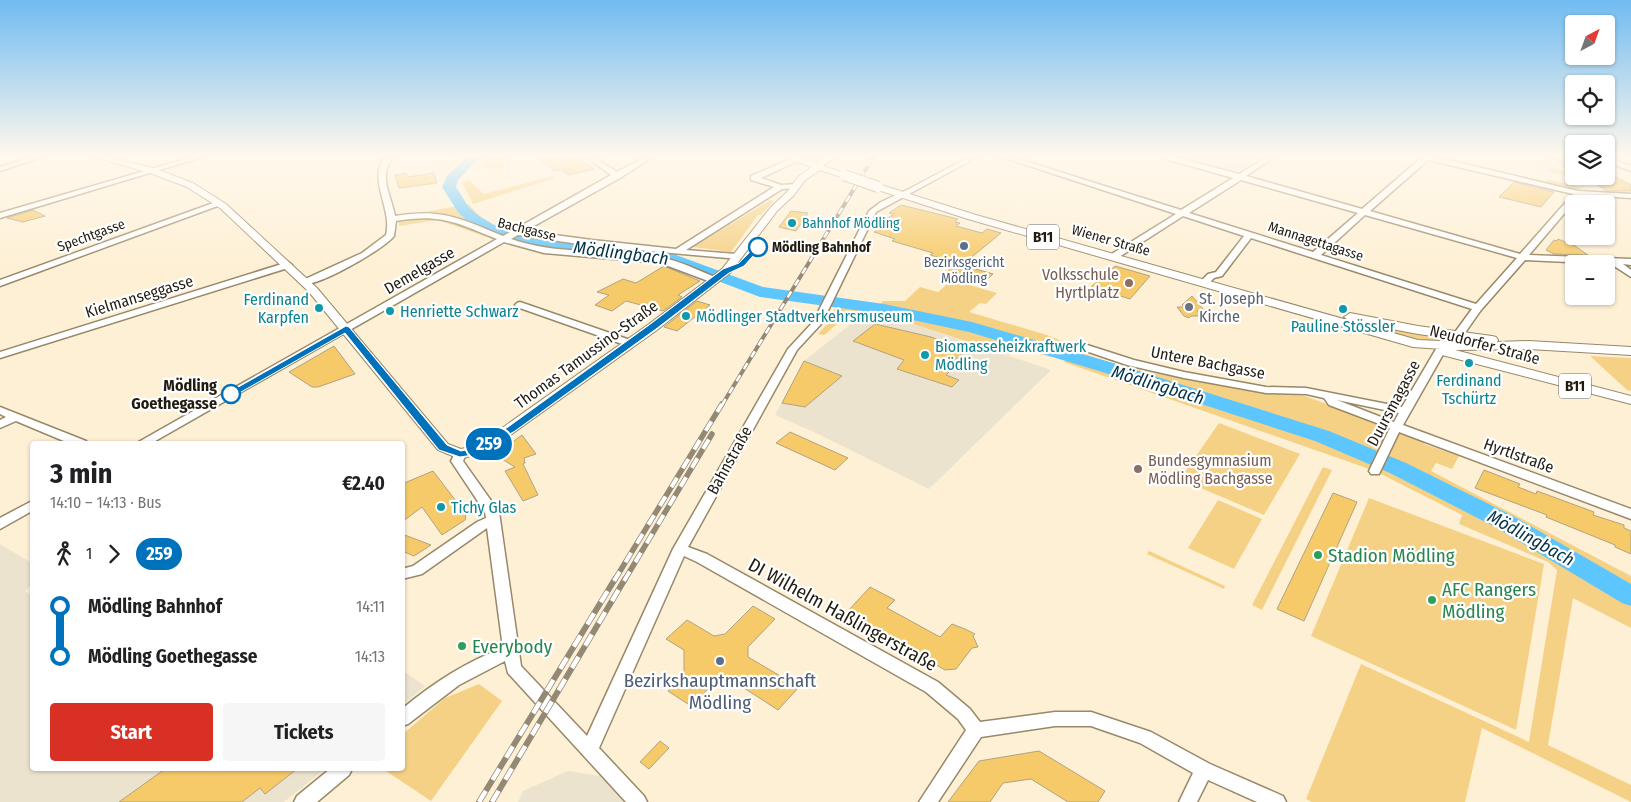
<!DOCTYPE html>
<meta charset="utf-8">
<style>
:root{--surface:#fff;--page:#f6f6f6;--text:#202124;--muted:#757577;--accent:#d93025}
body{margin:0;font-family:"Fira Sans Condensed",sans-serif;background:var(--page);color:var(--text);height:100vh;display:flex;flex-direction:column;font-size:19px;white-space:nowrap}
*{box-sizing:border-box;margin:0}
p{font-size:16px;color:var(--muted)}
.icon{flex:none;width:28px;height:28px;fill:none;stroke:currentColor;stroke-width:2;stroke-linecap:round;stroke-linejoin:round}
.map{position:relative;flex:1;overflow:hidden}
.side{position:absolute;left:30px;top:441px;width:375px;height:330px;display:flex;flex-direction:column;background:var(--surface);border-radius:5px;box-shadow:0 1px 4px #0004}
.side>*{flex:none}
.badge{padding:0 10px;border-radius:16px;font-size:18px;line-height:32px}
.needle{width:32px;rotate:41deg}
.fabs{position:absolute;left:1565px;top:15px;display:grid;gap:10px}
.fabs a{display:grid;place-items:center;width:50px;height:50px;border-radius:5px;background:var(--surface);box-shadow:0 1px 4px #0004;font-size:25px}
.map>.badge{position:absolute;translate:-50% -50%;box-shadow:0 0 0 2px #fff}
.legs{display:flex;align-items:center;gap:8px;height:55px;padding:0 20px;font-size:16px}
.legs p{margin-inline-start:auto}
.overview{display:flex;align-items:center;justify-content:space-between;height:85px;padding:0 20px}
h1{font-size:28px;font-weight:700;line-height:38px}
.cta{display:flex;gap:10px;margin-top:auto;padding:10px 20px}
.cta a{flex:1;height:58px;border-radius:5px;background:var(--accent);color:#fff;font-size:20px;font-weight:700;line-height:58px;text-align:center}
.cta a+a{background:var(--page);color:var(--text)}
ul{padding:0 20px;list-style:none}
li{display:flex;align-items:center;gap:18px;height:50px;font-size:19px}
li i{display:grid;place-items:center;width:8px;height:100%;margin:0 6px;background:currentColor}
li i::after{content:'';width:12px;height:12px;margin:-6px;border:4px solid;border-radius:50%;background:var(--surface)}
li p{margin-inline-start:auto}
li:first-child i{background:linear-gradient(#0000 50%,currentColor 0)}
li:last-child i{background:linear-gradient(currentColor 50%,#0000 0)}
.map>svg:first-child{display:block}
.industrial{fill:#ece3ce}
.medical{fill:#ece3f8}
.green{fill:#f5d185}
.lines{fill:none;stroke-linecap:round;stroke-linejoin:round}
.river{fill:#5dc6ff;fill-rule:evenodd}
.building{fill:#f6ca69;stroke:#b2a281}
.minor-casing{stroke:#988869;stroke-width:3}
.major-casing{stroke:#988869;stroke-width:2}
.minor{fill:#fff;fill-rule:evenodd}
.major{fill:#fff;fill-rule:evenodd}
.rail-far2-casing{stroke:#938975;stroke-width:4}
.rail-far1-casing{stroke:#938975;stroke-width:5.5}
.rail-casing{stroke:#938975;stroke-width:6}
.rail-far2{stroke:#fff;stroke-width:2.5;stroke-dasharray:7;stroke-linecap:butt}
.rail-far1{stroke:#fff;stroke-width:4;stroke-dasharray:11;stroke-linecap:butt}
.rail{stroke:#fff;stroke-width:4.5;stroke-dasharray:13;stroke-linecap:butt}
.major-bridge-casing{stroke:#988869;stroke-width:12;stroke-linecap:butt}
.major-bridge{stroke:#fff;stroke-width:10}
.line-1{fill:#0072bc;stroke:#fff}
.culture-dot{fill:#0f9aa8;stroke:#fff;stroke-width:2}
.service-dot{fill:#5c6f8a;stroke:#fff;stroke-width:2}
.stop-1-dot{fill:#fff;stroke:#0072bc;stroke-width:2.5}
.education-dot{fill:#8d6e63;stroke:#fff;stroke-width:2}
.worship-dot{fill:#6b7280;stroke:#fff;stroke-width:2}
.leisure-dot{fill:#2e9e5b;stroke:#fff;stroke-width:2}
.labels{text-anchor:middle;stroke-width:4.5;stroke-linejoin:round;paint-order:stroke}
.far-culture-label{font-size:14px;fill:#0d838f;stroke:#fff;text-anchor:start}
.far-street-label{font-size:14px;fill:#221c10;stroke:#fff}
.far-stop-label{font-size:14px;font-weight:bold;fill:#221c10;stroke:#fff;text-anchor:start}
.far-service-label{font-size:14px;fill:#4e5e75;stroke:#fff}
.shield{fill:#fff;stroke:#646058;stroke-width:1}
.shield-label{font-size:15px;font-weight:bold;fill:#221c10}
.street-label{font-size:16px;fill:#221c10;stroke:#fff}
.education-label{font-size:16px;fill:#785e54;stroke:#fff;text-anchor:end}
.worship-label{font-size:16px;fill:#5b616d;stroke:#fff;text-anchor:start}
.culture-label{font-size:16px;fill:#0d838f;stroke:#fff;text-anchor:start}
.stop-label{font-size:16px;font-weight:bold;fill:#221c10;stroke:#fff;text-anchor:end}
.water-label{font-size:18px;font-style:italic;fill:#023349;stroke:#fff}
.near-leisure-label{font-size:19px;fill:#27864d;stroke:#fff;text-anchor:start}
.near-street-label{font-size:19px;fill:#221c10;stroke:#fff}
.near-service-label{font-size:19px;fill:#4e5e75;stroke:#fff}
</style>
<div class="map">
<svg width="1631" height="802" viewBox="0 0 1631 802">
<rect width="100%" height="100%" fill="#fef0d5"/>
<path class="industrial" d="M 861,316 L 913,324 L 1051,370 L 929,489 L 816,433 L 775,415 L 804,361 Z
M 0,544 L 32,563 L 32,584 L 25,591 L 32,595 L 32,769 L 325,769 L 284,802 L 0,802 Z
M 402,670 L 425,686 L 403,705 L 402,705 Z
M 568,771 L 600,776 L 624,802 L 518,802 L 523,791 Z"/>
<path class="medical" d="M 1174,156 L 1263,156 L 1239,171 L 1230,171 Z"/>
<path class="green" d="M 489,156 L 512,156 L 501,169 L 479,168 Z
M 1550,168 L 1574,173 L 1574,176 L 1590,177 L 1580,191 L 1545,183 L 1548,179 L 1581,187 L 1586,181 L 1546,171 Z
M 553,176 L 555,178 L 473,204 L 462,182 L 469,180 L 484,194 Z
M 770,200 L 774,201 L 761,215 L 758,215 L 731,252 L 693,247 Z
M 468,204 L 482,218 L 507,232 L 495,240 L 438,220 L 399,226 L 398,217 Z
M 952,280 L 997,293 L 986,304 L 980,303 L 969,312 L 1047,335 L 1064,342 L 1068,349 L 1051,357 L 1014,346 L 1009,355 L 913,324 L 856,313 L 849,314 L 824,335 L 818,334 L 828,323 L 838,302 L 879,306 L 883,301 L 905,301 L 920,287 L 938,292 Z
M 1311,312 L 1428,335 L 1454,344 L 1432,344 Z
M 1079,352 L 1127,368 L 1230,387 L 1305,396 L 1426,441 L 1424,444 L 1459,456 L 1452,469 L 1436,463 L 1431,471 L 1631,576 L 1631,628 L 1573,598 L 1548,745 L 1631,785 L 1631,802 L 1482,728 L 1465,802 L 1312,802 L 1306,799 L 1361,664 L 1529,742 L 1557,570 L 1548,562 L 1459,524 L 1462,515 L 1375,471 L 1064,362 Z
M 1590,356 L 1631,358 L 1631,391 L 1627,390 Z
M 1219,423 L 1300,454 L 1264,515 L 1180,479 Z
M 1323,467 L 1332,470 L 1262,610 L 1252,605 Z
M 1369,498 L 1544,564 L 1516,730 L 1311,636 Z
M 1218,500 L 1262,519 L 1234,569 L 1188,548 Z
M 1149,551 L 1225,586 L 1224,589 L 1147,554 Z
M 479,684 L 502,701 L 431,801 L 383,769 L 402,769 L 403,734 L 445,698 Z"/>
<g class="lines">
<path class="river" d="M 468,156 L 481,156 L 458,180 L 456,187 L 468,206 L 476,214 L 494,225 L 519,234 L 560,241 L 668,252 L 763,287 L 884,304 L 972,322 L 1113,363 L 1329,431 L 1406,463 L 1513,516 L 1631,584 L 1631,606 L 1622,603 L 1497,528 L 1390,473 L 1315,441 L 1099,371 L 969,332 L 884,314 L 760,297 L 665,261 L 560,251 L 511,241 L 484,231 L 466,220 L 458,212 L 442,187 L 447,176 Z"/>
</g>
<path class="building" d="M 558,156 L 576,156 L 594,169 L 568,175 L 562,170 L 555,171 L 540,160 Z
M 1547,156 L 1566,156 L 1574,160 L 1574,170 L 1567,169 L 1562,165 L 1563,164 Z
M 1606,172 L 1631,185 L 1631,191 L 1607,191 L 1583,176 L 1606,176 Z
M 406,173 L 408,177 L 434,173 L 437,183 L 399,188 L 395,175 Z
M 1514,182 L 1554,192 L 1541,207 L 1499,197 Z
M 901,205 L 958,219 L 955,222 L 960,223 L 956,226 L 982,233 L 987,229 L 1001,233 L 962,265 L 993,274 L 981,285 L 944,274 L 951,268 L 945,267 L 951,261 L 930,255 L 933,253 L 892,241 L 895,239 L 874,232 L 890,222 L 885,220 L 894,214 L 889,213 Z
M 33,210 L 45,216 L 23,222 L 7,218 Z
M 791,211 L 808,213 L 796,231 L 779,227 Z
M 1558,239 L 1575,246 L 1588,255 L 1554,254 L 1546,250 L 1554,240 L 1557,241 Z
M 664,266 L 700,281 L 678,295 L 682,297 L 663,311 L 626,301 L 612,311 L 595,305 L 609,295 L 597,292 L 623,279 L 636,283 Z
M 1115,266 L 1150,276 L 1130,299 L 1091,287 Z
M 1192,296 L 1204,310 L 1197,311 L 1201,316 L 1191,316 L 1189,318 L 1184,316 L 1177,307 L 1185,307 L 1182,305 Z
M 697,301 L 710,305 L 677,331 L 664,327 Z
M 875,324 L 931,337 L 966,350 L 948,367 L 952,369 L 946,375 L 959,380 L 952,387 L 897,369 L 904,360 L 853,341 Z
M 334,346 L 355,374 L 318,387 L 312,387 L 289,372 Z
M 804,361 L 842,376 L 805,407 L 782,403 Z
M 790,432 L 848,458 L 835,470 L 776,443 Z
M 522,435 L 536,454 L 524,458 L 525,463 L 523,464 L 538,495 L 523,501 L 505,471 L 515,467 L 495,455 Z
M 1484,470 L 1520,484 L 1518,487 L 1536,494 L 1537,491 L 1594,512 L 1593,515 L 1624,525 L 1624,528 L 1631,531 L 1631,554 L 1615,547 L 1615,545 L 1546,517 L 1547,515 L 1475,488 Z
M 433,471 L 466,514 L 465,520 L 442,535 L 422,507 L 402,522 L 402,484 Z
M 1333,493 L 1357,502 L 1304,621 L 1277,609 Z
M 402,534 L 431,545 L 414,556 L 402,551 Z
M 870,587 L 895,600 L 887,608 L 940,637 L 952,624 L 965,629 L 975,634 L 973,636 L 978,647 L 972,648 L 956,669 L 945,670 L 906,647 L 849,619 L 846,615 L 847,612 Z
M 753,606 L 775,619 L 748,647 L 748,657 L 799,687 L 778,710 L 727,677 L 719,678 L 691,706 L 668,691 L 684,674 L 684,650 L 666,639 L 687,620 L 714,636 L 725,634 Z
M 660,741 L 669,748 L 649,769 L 640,762 Z
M 1039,751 L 1105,791 L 1098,802 L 1068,802 L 1031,779 L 1003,783 L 990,802 L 948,802 L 979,761 Z
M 165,769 L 297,769 L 265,794 L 260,788 L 242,802 L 119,802 Z"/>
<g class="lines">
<defs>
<path id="minor" d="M 35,156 L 45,156 L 0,171 L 0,167 Z
M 196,156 L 206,156 L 0,218 L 0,213 Z
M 386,156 L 394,156 C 377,176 391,194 395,216 C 442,208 461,219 503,236 L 611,175 L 585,156 L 592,156 L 617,172 L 647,156 L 654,156 L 620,178 L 525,231 L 592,240 L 676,249 L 774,187 L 751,180 L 751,176 L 795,157 L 802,159 L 761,178 L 781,185 L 798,184 L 798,188 L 782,189 L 686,250 L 736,254 L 740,257 L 739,259 L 592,246 L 518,235 L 511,239 C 559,256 610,248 659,257 C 680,261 698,270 717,278 L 717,282 L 711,282 L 660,263 L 544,253 L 504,242 L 150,444 L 135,444 L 497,239 C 457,223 441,213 396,221 L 394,236 C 384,249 318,287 303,284 L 303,280 L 362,253 L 386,235 C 393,208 366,179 386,156 Z
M 829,156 L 838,156 L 826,163 L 822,168 L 816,168 L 815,166 L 820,159 Z
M 971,156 L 979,156 L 876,212 L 822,323 L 797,350 L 688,547 L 707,554 L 938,682 L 970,709 L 980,722 L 1055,712 L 1091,712 L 1151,732 L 1210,764 L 1283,796 L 1286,802 L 1257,802 L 1208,780 L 1197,802 L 1179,802 L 1193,773 L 1140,743 L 1091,726 L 1055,726 L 981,737 L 938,802 L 919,802 L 966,730 L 958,719 L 926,692 L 697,562 L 684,556 L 599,748 L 644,796 L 647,802 L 626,802 L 508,673 L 505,661 L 459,685 L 408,724 L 402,726 L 402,709 C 433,683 466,662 503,648 L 487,528 L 422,574 L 402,579 L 402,569 L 413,566 L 477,522 L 486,518 L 485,512 L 451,461 L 456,451 L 464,451 L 466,454 L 463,461 L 499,512 L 521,666 L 587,736 L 673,549 L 788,349 L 813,322 L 869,211 L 881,202 L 909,189 Z
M 999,156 L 1009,156 L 1181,210 L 1233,178 L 1162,158 L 1162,156 L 1171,156 L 1239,174 L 1269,156 L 1276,156 L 1246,176 L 1362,209 L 1421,158 L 1419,156 L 1431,156 L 1578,191 L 1631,194 L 1631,198 L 1580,195 L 1529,255 L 1631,259 L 1631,265 L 1623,264 L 1631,270 L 1631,277 L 1611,264 L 1525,260 L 1481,310 L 1462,337 L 1458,338 L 1453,335 L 1472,309 L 1251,238 L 1222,276 L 1214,278 L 1208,284 L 1202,284 L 1200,282 L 1208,274 L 1216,272 L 1244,236 L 1183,216 L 1116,259 L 1110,259 L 1110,255 L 1176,214 ZM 1428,160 L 1573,194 L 1520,254 L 1370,211 ZM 1241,180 L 1358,213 L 1313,252 L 1189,213 ZM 1365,215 L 1517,258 L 1476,304 L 1321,255 Z
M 1606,157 L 1631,166 L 1631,171 L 1606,162 Z
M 216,202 L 223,204 L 0,286 L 0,280 Z
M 288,262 L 292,265 L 291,267 L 0,358 L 0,352 Z
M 520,302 L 633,341 L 634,343 L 629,346 L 625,345 L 517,307 L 515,305 L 517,303 Z
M 1084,344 L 1134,360 L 1184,372 L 1266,387 L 1306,388 L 1402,407 L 1436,349 L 1444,349 L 1445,351 L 1403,425 L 1631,509 L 1631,519 L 1399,432 L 1379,474 L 1371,474 L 1369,471 L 1390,428 L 1329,405 L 1324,398 L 1306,394 L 1266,393 L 1184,378 L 1127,365 L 1080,349 L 1079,347 ZM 1337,400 L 1399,413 L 1394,422 Z
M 0,407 L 86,441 L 88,444 L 71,444 L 16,421 L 0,428 L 0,420 L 6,417 L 0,414 Z
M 32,501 L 32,511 L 0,529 L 0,518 Z
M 330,769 L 352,769 L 349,775 L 317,802 L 294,802 L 297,796 Z"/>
<path id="major" d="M 91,156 L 104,156 L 156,169 L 193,183 L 226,204 L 317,288 L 448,444 L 461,449 L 478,445 L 649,324 L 722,269 L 771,207 L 788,191 L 799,176 L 812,167 L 786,158 L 785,156 L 796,156 L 849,175 L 844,178 L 820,170 L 805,180 L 794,195 L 777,211 L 730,273 L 657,330 L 488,451 L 460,459 L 438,450 L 309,292 L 220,208 L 187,187 L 150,173 Z
M 878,184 L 976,215 L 1418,340 L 1484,343 L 1418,334 L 1350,321 L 1344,317 L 1350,313 L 1418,326 L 1492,336 L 1496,337 L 1498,340 L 1497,342 L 1529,341 L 1631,347 L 1631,355 L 1529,349 L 1455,350 L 1631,396 L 1631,404 L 1442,355 L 1441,352 L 1442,349 L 1413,347 L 968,219 L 875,189 L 873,187 Z"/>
</defs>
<use href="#minor" class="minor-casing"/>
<use href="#major" class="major-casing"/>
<use href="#minor" class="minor"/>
<use href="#major" class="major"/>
<defs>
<path id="rail-far2" d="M 722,405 L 874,156"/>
<path id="rail-far1" d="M 614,581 L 722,404
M 624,581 L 712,434"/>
<path id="rail" d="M 479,802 L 615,579
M 492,802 L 625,579"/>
</defs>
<use href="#rail-far2" class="rail-far2-casing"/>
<use href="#rail-far1" class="rail-far1-casing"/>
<use href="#rail" class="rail-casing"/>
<use href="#rail-far2" class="rail-far2"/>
<use href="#rail-far1" class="rail-far1"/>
<use href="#rail" class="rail"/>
<defs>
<path id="major-bridge" d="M 844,175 L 878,187"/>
</defs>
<use href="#major-bridge" class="major-bridge-casing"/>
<use href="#major-bridge" class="major-bridge"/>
</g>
<linearGradient id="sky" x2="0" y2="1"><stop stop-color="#70bbf1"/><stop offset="0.58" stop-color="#fff8ec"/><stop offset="1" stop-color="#fff8ec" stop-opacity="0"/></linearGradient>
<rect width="1631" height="268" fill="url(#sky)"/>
<path class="line-1" d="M 758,244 L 761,247 L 744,266 L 729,273 L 656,329 L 515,431 L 473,455 L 460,457 L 439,450 L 345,333 L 234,396 L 231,397 L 226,394 L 346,326 L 349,327 L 447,445 L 461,451 L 470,449 L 508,427 L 649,325 L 723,269 L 739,263 Z"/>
<g class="culture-dot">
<circle cx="792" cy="223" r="5"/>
<circle cx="319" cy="308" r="5"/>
<circle cx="1343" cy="309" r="5"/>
<circle cx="390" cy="311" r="5"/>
<circle cx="686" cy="316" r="5"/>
<circle cx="925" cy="355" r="5"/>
<circle cx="1469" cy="363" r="5"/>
<circle cx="441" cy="507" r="5"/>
</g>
<g class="service-dot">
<circle cx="964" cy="246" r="5"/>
<circle cx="720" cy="661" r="5"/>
</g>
<g class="stop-1-dot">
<circle cx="758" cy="247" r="9"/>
<circle cx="231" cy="394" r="9"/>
</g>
<g class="education-dot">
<circle cx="1129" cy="283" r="5"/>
<circle cx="1138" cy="469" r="5"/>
</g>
<circle class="worship-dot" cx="1189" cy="307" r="5"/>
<g class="leisure-dot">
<circle cx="1318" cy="555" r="5"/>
<circle cx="1432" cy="600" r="5"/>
<circle cx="462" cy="646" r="5"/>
</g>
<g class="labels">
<g class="far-culture-label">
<text x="802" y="228">Bahnhof Mödling</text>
</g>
<g class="far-street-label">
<text transform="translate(527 229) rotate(14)" y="5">Bachgasse</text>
<text transform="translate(91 235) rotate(-20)" y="5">Spechtgasse</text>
<text transform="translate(1111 240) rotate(16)" y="5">Wiener Straße</text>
<text transform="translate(1316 241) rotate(18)" y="5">Mannagettagasse</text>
</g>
<g class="far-stop-label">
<text x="772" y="252">Mödling Bahnhof</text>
</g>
<g class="far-service-label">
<text x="964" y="267">Bezirksgericht<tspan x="964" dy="16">Mödling</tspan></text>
</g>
<g class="shield">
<rect x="1027" y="224.5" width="32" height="25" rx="4"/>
<rect x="1559" y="373.5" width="32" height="25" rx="4"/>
</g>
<g class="shield-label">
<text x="1043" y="242">B11</text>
<text x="1575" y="391">B11</text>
</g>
<g class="street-label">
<text transform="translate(419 270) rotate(-30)" y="6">Demelgasse</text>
<text transform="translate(139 296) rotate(-17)" y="6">Kielmanseggasse</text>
<text transform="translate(1485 344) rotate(15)" y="6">Neudorfer Straße</text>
<text transform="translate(586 354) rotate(-36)" y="6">Thomas Tamussino-Straße</text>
<text transform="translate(1208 362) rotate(11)" y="6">Untere Bachgasse</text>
<text transform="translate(1393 403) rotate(-62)" y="6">Duursmagasse</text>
<text transform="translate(1519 455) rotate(20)" y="6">Hyrtlstraße</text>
<text transform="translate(729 460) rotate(-61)" y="6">Bahnstraße</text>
</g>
<g class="education-label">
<text x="1119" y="280">Volksschule<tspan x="1119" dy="18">Hyrtlplatz</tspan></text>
<text x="1148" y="466" text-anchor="start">Bundesgymnasium<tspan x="1148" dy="18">Mödling Bachgasse</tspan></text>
</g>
<g class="worship-label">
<text x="1199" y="304">St. Joseph<tspan x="1199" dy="18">Kirche</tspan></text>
</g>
<g class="culture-label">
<text x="309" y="305" text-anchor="end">Ferdinand<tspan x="309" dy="18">Karpfen</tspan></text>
<text x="400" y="317">Henriette Schwarz</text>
<text x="696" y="322">Mödlinger Stadtverkehrsmuseum</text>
<text x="1343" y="332" text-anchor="middle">Pauline Stössler</text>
<text x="935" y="352">Biomasseheizkraftwerk<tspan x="935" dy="18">Mödling</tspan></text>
<text x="1469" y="386" text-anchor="middle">Ferdinand<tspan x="1469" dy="18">Tschürtz</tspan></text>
<text x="451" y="513">Tichy Glas</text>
</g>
<g class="stop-label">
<text x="217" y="391">Mödling<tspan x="217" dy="18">Goethegasse</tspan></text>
</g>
<g class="water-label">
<text transform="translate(621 253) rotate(7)" y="6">Mödlingbach</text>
<text transform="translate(1158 385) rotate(17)" y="6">Mödlingbach</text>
<text transform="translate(1531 538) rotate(29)" y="6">Mödlingbach</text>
</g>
<g class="near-leisure-label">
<text x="1328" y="562">Stadion Mödling</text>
<text x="1442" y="596">AFC Rangers<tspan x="1442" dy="22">Mödling</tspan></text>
<text x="472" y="653">Everybody</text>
</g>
<g class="near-street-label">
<text transform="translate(843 614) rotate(29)" y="7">DI Wilhelm Haßlingerstraße</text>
</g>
<g class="near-service-label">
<text x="720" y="687">Bezirkshauptmannschaft<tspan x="720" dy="22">Mödling</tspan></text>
</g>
</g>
</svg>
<div class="fabs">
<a><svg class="needle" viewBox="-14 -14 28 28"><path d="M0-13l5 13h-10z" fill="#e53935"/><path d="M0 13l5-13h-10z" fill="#757577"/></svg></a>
<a><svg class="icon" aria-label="locate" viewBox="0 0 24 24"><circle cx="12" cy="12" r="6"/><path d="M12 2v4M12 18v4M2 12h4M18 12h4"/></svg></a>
<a><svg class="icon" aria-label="layers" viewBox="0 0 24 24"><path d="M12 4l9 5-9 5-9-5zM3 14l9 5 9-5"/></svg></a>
<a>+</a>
<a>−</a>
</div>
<b class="badge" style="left:489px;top:444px;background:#0072bc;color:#fff">259</b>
<section class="side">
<div class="overview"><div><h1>3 min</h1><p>14:10 – 14:13 · Bus</p></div><b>€2.40</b></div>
<div class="legs"><svg class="icon" aria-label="walk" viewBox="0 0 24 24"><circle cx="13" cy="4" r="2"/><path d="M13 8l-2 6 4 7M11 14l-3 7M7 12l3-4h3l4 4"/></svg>1<svg class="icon" aria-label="forward" viewBox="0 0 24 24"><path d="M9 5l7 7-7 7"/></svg><b class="badge" style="background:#0072bc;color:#fff">259</b></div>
<ul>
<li><i style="color:#0072bc"></i><b>Mödling Bahnhof</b><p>14:11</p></li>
<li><i style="color:#0072bc"></i><b>Mödling Goethegasse</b><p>14:13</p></li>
</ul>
<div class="cta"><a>Start</a><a>Tickets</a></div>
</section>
</div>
